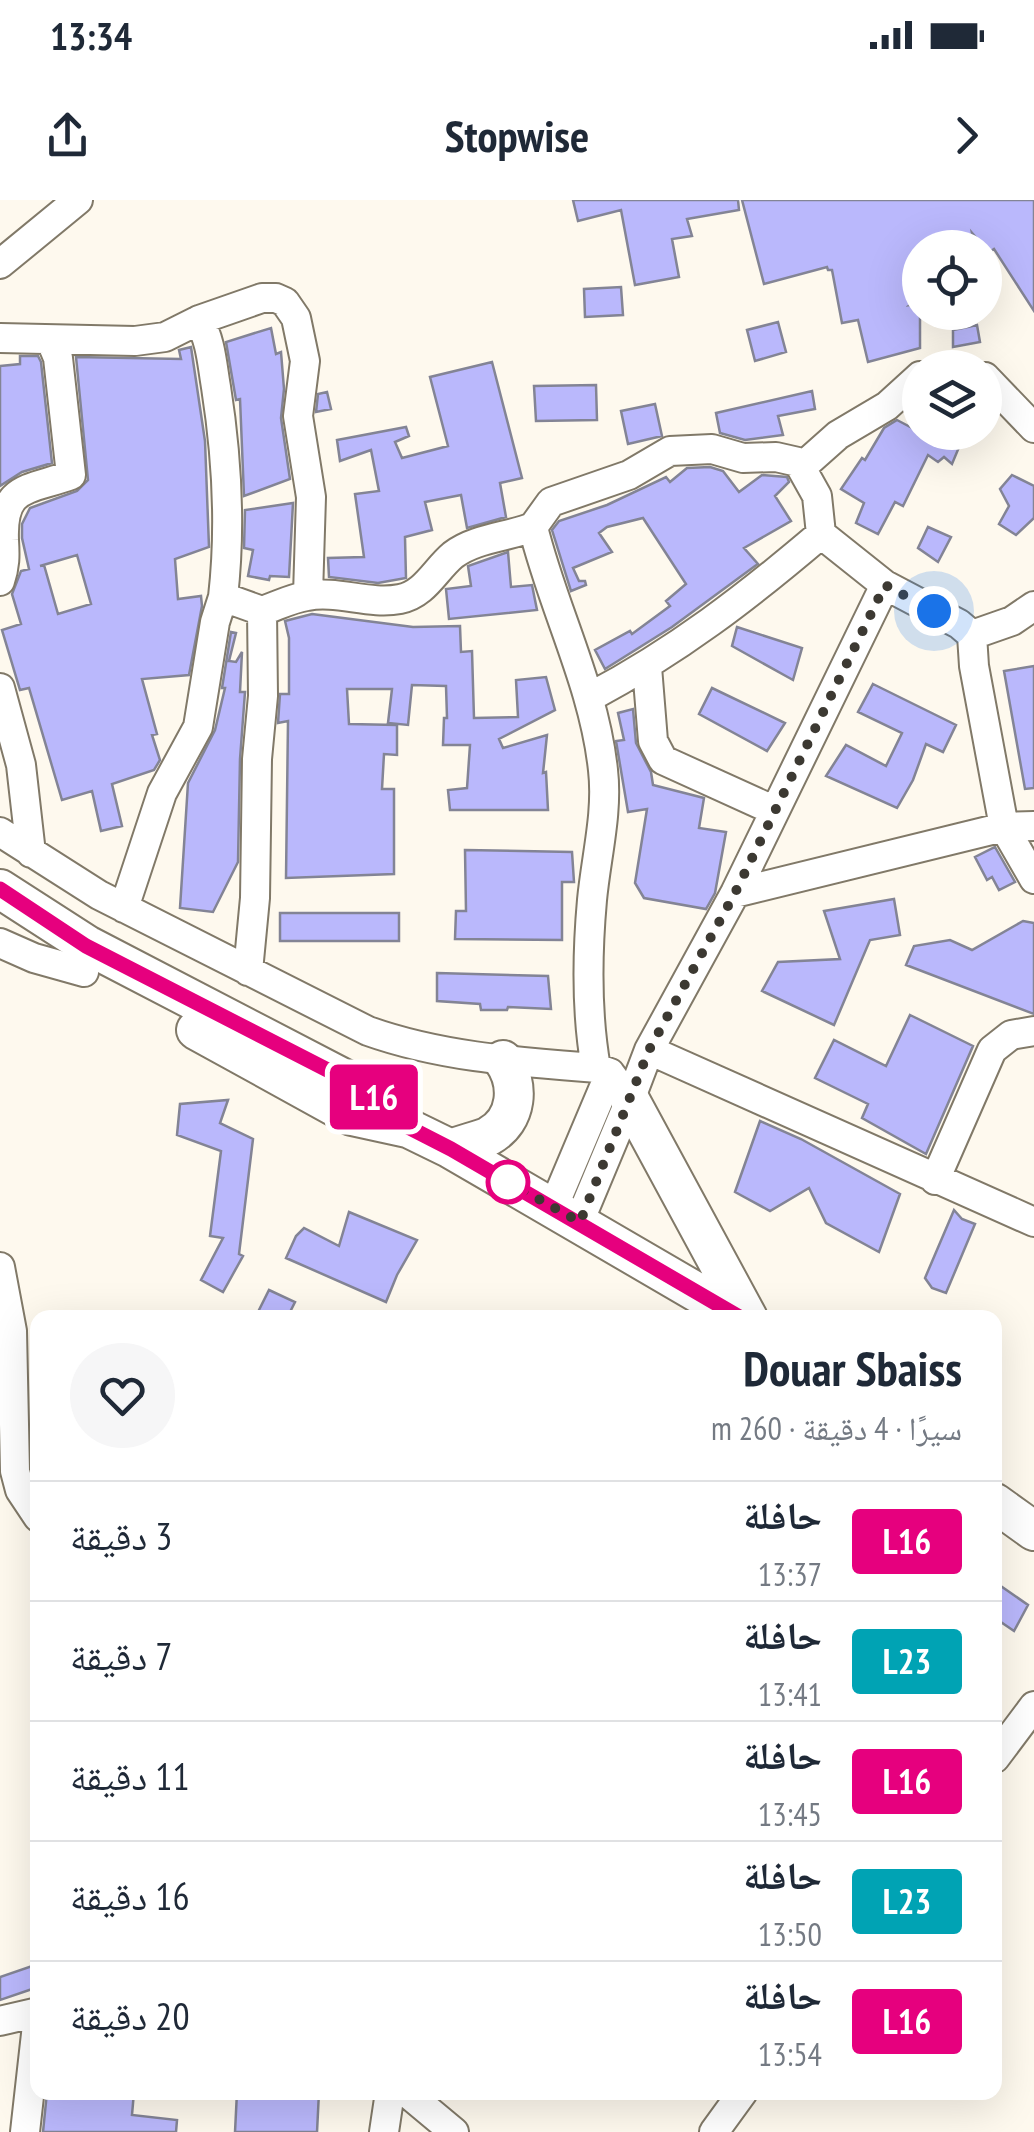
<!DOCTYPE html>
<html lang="ar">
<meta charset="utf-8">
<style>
:root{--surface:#fff;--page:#f6f6f7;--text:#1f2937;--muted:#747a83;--line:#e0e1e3}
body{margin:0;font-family:"PT Sans Narrow","Noto Naskh Arabic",sans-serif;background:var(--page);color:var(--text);direction:rtl;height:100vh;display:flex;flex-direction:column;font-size:38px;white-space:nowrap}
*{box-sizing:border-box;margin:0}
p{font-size:32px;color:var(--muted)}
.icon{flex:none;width:55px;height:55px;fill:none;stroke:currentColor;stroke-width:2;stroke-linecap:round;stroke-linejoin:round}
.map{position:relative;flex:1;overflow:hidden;direction:ltr}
.sheet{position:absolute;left:30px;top:1110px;width:972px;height:790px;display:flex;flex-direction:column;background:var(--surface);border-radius:20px;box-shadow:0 10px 40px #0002;direction:rtl}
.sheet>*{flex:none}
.badge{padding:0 20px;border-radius:8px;font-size:35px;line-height:65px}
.fabs{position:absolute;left:902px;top:30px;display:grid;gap:20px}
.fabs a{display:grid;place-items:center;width:100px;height:100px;border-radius:50%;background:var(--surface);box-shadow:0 10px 40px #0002;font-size:50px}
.you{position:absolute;width:50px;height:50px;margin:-25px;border:8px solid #fff;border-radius:50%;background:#1a73e8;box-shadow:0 0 0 15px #1a73e833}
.map>.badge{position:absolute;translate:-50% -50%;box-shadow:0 0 0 5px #fff}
.round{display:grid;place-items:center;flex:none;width:105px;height:105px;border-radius:52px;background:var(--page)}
.overview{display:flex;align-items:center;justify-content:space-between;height:170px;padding:0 40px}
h1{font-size:48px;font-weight:800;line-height:75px}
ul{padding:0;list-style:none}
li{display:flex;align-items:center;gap:30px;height:120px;padding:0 40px;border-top:2px solid var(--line)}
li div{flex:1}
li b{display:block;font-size:38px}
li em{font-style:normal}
li .badge{min-width:110px;font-weight:700;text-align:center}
.status{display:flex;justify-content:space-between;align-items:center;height:70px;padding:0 50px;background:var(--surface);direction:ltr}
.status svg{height:28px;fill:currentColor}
header{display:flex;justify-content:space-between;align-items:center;height:130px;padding:0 40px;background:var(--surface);font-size:45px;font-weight:800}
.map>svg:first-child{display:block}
.building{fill:#bab8fc;stroke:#838495;stroke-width:2.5;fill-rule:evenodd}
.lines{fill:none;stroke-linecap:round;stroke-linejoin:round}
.street-casing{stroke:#817968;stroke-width:32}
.secondary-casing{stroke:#817968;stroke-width:42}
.street{stroke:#fff;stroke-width:28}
.secondary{stroke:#fff;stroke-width:38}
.line-casing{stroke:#fff;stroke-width:22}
.line{stroke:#e6007e;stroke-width:15}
.walk{stroke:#3c3932;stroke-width:10;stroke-dasharray:0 18}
.stop-dot{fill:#fff;stroke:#e6007e;stroke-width:5}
</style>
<div class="status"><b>13:34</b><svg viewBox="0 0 49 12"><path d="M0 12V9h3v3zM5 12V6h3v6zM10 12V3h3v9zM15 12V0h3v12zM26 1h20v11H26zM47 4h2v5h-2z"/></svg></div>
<header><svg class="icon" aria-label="forward" viewBox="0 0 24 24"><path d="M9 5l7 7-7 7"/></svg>Stopwise<svg class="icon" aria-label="share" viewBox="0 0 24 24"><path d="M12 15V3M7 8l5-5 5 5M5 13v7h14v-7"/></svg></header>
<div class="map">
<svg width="1034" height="1932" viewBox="0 0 1034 1932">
<rect width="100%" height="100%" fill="#fef9ee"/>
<path class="building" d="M 573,0 L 738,0 L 739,10 L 687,19 L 692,36 L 672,39 L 679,77 L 635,85 L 621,10 L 578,21 Z
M 742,0 L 1034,0 L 1034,111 L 994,49 L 985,55 L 985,48 L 972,33 L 975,48 L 920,48 L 920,98 L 910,105 L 920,104 L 920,148 L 868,162 L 858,120 L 842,123 L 832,70 L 828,70 L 827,67 L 764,84 Z
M 621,87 L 623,115 L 585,117 L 584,89 Z
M 778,122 L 786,152 L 755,161 L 747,130 Z
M 977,125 L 980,142 L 953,147 L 953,130 Z
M 271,128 L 276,154 L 281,152 L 284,189 L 281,218 L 290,279 L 244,296 L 240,199 L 236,200 L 226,142 Z
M 191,147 L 205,241 L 209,347 L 175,359 L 178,399 L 201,396 L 202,406 L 189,475 L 142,479 L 157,534 L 152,535 L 160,560 L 154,570 L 112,584 L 122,626 L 101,631 L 92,591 L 62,600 L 29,488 L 20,490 L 2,430 L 21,424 L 12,394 L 21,371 L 29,369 L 22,338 L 22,324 L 30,308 L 77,291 L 88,280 L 76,157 L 181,159 L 179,150 ZM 77,355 L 91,404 L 58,414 L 44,365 L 40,366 Z
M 20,156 L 38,156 L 41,162 L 52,263 L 22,272 L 0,286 L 0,166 L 20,164 Z
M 492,162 L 522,278 L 500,283 L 506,317 L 467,328 L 461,295 L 425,302 L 432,330 L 405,337 L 406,378 L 378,383 L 329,377 L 328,358 L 364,357 L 355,294 L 379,291 L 371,250 L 340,261 L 337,240 L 406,227 L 409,236 L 395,242 L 402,258 L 448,246 L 430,177 Z
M 596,185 L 597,220 L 536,221 L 534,186 Z
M 812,191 L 815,209 L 778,216 L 783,235 L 745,240 L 720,233 L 716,213 Z
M 327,192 L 331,209 L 316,212 L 318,194 Z
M 655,204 L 662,236 L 628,244 L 621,211 Z
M 897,220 L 935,240 L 944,233 L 962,240 L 952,264 L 944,257 L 938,262 L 928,255 L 903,306 L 895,302 L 878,334 L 856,323 L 864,303 L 841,289 L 862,258 L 865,260 L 884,228 Z
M 710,267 L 723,271 L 739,292 L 762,275 L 787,277 L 789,282 L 775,296 L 791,321 L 744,348 L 758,364 L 755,366 L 672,427 L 605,469 L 595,450 L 630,431 L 632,434 L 670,406 L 666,401 L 686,384 L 643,318 L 607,327 L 599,333 L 612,352 L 573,368 L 579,381 L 585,381 L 586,385 L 571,391 L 552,330 L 559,321 L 607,305 L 666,277 L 670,282 L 687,268 Z
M 1012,275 L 1034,286 L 1034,318 L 1016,335 L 999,324 L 1009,306 L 1000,289 Z
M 293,303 L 289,377 L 270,376 L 269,380 L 248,376 L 253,350 L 244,348 L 245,310 Z
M 928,327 L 951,337 L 938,362 L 918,348 Z
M 508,352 L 511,387 L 532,385 L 537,410 L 449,419 L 446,389 L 471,386 L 468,366 Z
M 312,414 L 413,427 L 460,426 L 461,452 L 472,451 L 474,518 L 518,517 L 516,480 L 546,477 L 555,510 L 499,539 L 503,548 L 547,535 L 543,573 L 546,572 L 548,610 L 450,610 L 448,590 L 467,588 L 470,545 L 443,545 L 444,518 L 447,518 L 446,486 L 412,485 L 408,525 L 388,523 L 392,489 L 347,489 L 349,524 L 397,525 L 397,555 L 384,554 L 382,589 L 394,589 L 394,674 L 286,678 L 288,521 L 278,523 L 280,494 L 289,494 L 289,438 L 285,421 Z
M 737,427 L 802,448 L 793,480 L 732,446 Z
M 231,432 L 236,433 L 229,461 L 236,462 L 242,452 L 240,492 L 245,492 L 240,559 L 238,662 L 213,712 L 180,708 L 188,583 L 215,530 L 225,488 L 222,488 Z
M 1034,466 L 1034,588 L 1025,589 L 1004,471 Z
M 873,484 L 956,525 L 943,552 L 926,544 L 913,580 L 897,608 L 826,576 L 846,545 L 886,566 L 902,533 L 858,512 Z
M 712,488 L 785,523 L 767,551 L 699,514 Z
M 633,509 L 636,543 L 651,572 L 653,585 L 704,598 L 699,628 L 726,632 L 715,693 L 706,709 L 644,698 L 635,683 L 647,609 L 628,612 L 616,541 L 624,540 L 618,513 Z
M 995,647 L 1015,682 L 999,690 L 992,677 L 987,680 L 975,657 Z
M 465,650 L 572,652 L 574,682 L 562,682 L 562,740 L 455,739 L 456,711 L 466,711 Z
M 894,699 L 900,735 L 870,740 L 834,825 L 762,791 L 778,762 L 840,759 L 824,711 Z
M 280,713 L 399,713 L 399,741 L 280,741 Z
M 1023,721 L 1034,723 L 1034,814 L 906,765 L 914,746 L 950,740 L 972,750 Z
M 437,773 L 548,776 L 551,809 L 508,807 L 507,810 L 481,810 L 480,804 L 437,801 Z
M 910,815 L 973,846 L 926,954 L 862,918 L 868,904 L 815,878 L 834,840 L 886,866 Z
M 228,900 L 220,923 L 253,939 L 239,1054 L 243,1056 L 223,1092 L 201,1080 L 223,1038 L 210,1036 L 221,951 L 177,935 L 180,904 Z
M 760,921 L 801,939 L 900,994 L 879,1052 L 826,1023 L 809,988 L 770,1011 L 735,992 Z
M 954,1010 L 962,1019 L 975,1024 L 946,1093 L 932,1088 L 925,1078 Z
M 349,1012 L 417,1040 L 397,1075 L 386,1102 L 286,1058 L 296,1036 L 304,1028 L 339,1046 Z
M 269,1090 L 295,1102 L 287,1118 L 255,1118 Z
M 995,1382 L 1028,1405 L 1014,1431 L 995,1418 Z
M 38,1764 L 38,1787 L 0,1800 L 0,1777 Z
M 47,1892 L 134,1892 L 132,1915 L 177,1920 L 176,1932 L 43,1932 Z
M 237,1892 L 319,1892 L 317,1932 L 235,1932 Z"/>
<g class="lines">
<defs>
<path id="street" d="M 0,64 L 78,0
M 199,120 C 211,141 212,164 216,187 C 227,257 231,327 223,397
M 0,138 L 135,141 L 165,137 L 199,120 L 262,98 L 276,98 L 285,102 L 296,118 L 305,161 L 298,216 L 311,297 L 308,395
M 947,168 L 951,168
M 985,177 L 1034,228
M 802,267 L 838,235 L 887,206 L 920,176
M 533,327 L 551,302 L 629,275 L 670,251 L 712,249 L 743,258 L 776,257 L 798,262 L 817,296 L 821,334 C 747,397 677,451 590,497
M 821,334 L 885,385 L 959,424 L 972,435 L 974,466 L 1004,627 L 1034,679
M 0,381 C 5,366 5,356 4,340 C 2,285 27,291 71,275 L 58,158 L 51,141
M 262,411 C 277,406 292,398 307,396 C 337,390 369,405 400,399 C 425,394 435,370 453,355 C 475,338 508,337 533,327 C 553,409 594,485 603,570 C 608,613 596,657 592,700 C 587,756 586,812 596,868
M 972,435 L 1012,421 L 1034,406
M 647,467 L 653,541 L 663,560 L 773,610
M 0,488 L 21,565 L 31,653
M 0,632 L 99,695 L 368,831 C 441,857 519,862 596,868 L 610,873 L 630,900 L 649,850 L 735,693 L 885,385
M 735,693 L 1004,627 L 1034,626
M 124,708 L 162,593 L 198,527 L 215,422 L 223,397 L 262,411 L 263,496 L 257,559 L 255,698 L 248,771
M 0,743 L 34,758 L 84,772
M 649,850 L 1034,1022
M 935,980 L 992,850 L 1011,835 L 1034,831
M 553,1008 L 610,873
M 579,1022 L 630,900
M 0,1067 L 12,1131 L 15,1271 L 20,1290 L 38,1317
M 995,1558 L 1034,1506
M 0,1821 L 38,1812
M 406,1892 L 454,1932
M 25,1932 L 38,1816
M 384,1932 L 390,1892
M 714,1932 L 743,1892"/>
<path id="secondary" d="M 0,689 L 87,745 L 362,888 L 410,929 L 451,949 L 741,1118
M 196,830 L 352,916 L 407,928
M 630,900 L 748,1118
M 451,949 C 463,944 478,941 489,936 C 518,920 520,884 503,860
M 995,1303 L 1034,1331"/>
</defs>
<use href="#street" class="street-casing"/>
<use href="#secondary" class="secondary-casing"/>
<use href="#street" class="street"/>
<use href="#secondary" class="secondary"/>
</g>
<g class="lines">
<defs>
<path id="line" d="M 0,689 L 86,746 L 351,882 L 410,928 L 451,949 L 741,1118"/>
</defs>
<use href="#line" class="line-casing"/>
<use href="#line" class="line"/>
<path class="walk" d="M 508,982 L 580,1022 L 649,850 L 735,693 L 885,385 L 934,411"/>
</g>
<circle class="stop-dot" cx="508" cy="982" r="20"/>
</svg>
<div class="fabs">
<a><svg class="icon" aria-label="locate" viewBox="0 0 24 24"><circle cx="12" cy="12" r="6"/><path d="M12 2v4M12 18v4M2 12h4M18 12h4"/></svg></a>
<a><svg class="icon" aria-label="layers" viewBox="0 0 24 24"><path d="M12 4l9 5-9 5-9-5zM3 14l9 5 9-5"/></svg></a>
</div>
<div class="you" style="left:934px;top:411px"></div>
<b class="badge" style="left:374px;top:897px;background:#e6007e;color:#fff">L16</b>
<section class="sheet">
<div class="overview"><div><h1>Douar Sbaiss</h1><p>سيرًا · 4 دقيقة · 260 m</p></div><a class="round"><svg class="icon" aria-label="heart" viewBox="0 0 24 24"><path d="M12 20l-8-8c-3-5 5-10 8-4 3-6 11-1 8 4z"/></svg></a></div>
<ul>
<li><span class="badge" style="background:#e6007e;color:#fff">L16</span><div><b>حافلة</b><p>13:37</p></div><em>3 دقيقة</em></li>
<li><span class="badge" style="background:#00a3b4;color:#fff">L23</span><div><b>حافلة</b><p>13:41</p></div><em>7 دقيقة</em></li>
<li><span class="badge" style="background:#e6007e;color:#fff">L16</span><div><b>حافلة</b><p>13:45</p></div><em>11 دقيقة</em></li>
<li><span class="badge" style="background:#00a3b4;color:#fff">L23</span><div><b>حافلة</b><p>13:50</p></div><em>16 دقيقة</em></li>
<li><span class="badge" style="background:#e6007e;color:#fff">L16</span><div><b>حافلة</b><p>13:54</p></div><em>20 دقيقة</em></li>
</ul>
</section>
</div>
